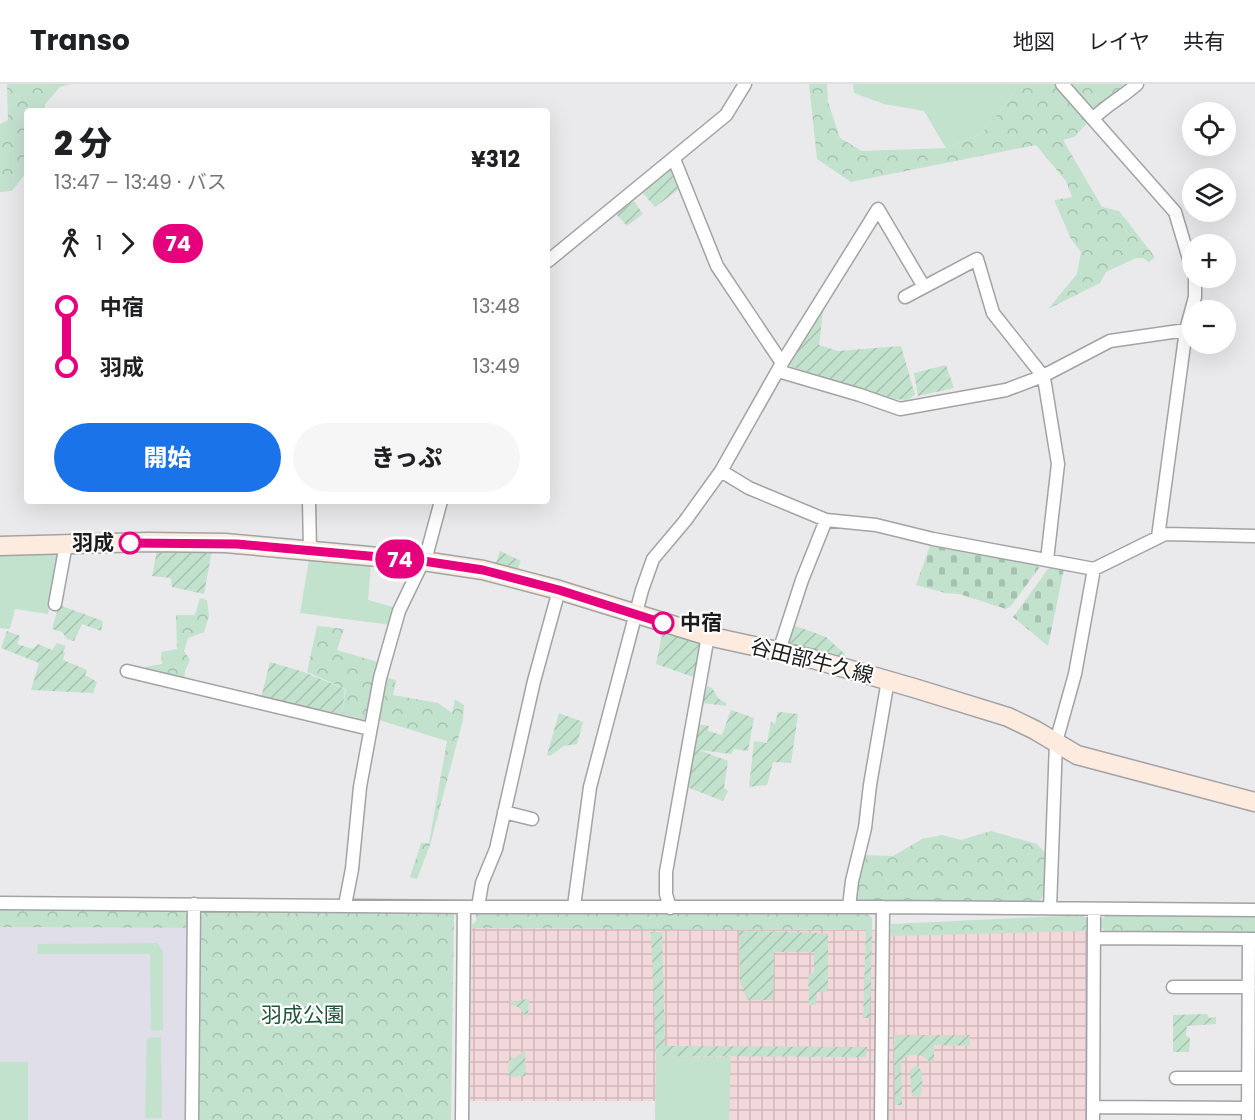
<!DOCTYPE html>
<html lang="ja">
<meta charset="utf-8">
<style>
:root{--surface:#fff;--page:#f6f6f6;--text:#202124;--muted:#757577;--line:#e0e0e0;--accent:#1a73e8}
body{margin:0;font-family:Poppins,"Noto Sans JP",sans-serif;background:var(--page);color:var(--text);height:100vh;display:flex;flex-direction:column;font-size:22px;white-space:nowrap}
*{box-sizing:border-box;margin:0}
p{font-size:20px;color:var(--muted)}
.icon{flex:none;width:33px;height:33px;fill:none;stroke:currentColor;stroke-width:2;stroke-linecap:round;stroke-linejoin:round}
.map{position:relative;flex:1;overflow:hidden}
.details{position:absolute;left:24px;top:24px;width:526px;height:396px;display:flex;flex-direction:column;background:var(--surface);border-radius:6px;box-shadow:0 6px 24px #0002}
.details>*{flex:none}
.badge{padding:0 12px;border-radius:20px;font-size:21px;line-height:39px}
.buttons{position:absolute;left:1182px;top:18px;display:grid;gap:12px}
.buttons a{display:grid;place-items:center;width:54px;height:54px;border-radius:50%;background:var(--surface);box-shadow:0 6px 24px #0002;font-size:30px}
.map>.badge{position:absolute;translate:-50% -50%;box-shadow:0 0 0 3px #fff}
.legs{display:flex;align-items:center;gap:9px;height:66px;padding:0 30px;font-size:20px}
.legs p{margin-inline-start:auto}
.summary{display:flex;align-items:center;justify-content:space-between;height:102px;padding:0 30px}
h1{font-size:33px;font-weight:800;line-height:45px}
.button{display:flex;gap:12px;margin-top:auto;padding:12px 30px}
.button a{flex:1;height:69px;border-radius:36px;background:var(--accent);color:#fff;font-size:24px;font-weight:800;line-height:69px;text-align:center}
.button a+a{background:var(--page);color:var(--text)}
ul{padding:0 30px;list-style:none}
li{display:flex;align-items:center;gap:21px;height:60px;font-size:22px}
li i{display:grid;place-items:center;width:9px;height:100%;margin:0 8px;background:currentColor}
li i::after{content:'';width:15px;height:15px;margin:-8px;border:4px solid;border-radius:50%;background:var(--surface)}
li p{margin-inline-start:auto}
li:first-child i{background:linear-gradient(#0000 50%,currentColor 0)}
li:last-child i{background:linear-gradient(currentColor 50%,#0000 0)}
header{display:flex;align-items:center;gap:36px;box-sizing:border-box;height:84px;padding:0 30px;background:var(--surface);border-bottom:2px solid var(--line)}
header strong{font-size:28px}
nav{display:flex;gap:33px;margin-inline-start:auto;font-size:21px}
.map>svg:first-child{display:block}
.built{fill:#e0dee8}
.industrial{fill:url(#industrial-grid)}
.grass{fill:#c3e2ce}
.forest{fill:url(#forest-crowns)}
.cemetery{fill:url(#cemetery-stones)}
.garden{fill:url(#garden-furrows)}
.lines{fill:none;stroke-linecap:round;stroke-linejoin:round}
.minor-casing{stroke:#a3a2a5;stroke-width:15}
.secondary-casing{stroke:#a3a2a5;stroke-width:21}
.minor{stroke:#fff;stroke-width:12}
.secondary{stroke:#fcebde;stroke-width:18}
.line-1-casing{stroke:#fff;stroke-width:14}
.line-1{stroke:#e6007e;stroke-width:9}
.stop-1-dot{fill:#fff;stroke:#e6007e;stroke-width:3}
.labels{text-anchor:middle;stroke-width:4.5;stroke-linejoin:round;paint-order:stroke}
.stop-label{font-size:21px;font-weight:bold;fill:#1c1c1d;stroke:#fff;text-anchor:end}
.street-label{font-size:21px;fill:#1c1c1d;stroke:#fff}
.park-label{font-size:21px;fill:#21553a;stroke:#fff}
</style>
<header>
<strong>Transo</strong>
<nav><a>地図</a><a>レイヤ</a><a>共有</a></nav>
</header>
<div class="map">
<svg width="1255" height="1036" viewBox="0 0 1255 1036">
<defs>
<pattern id="industrial-grid" width="8" height="8" patternUnits="userSpaceOnUse" patternTransform="scale(1.5)"><rect width="8" height="8" fill="#f3d8db"/><path d="M0 4h8M4 0v8" fill="none" stroke="#d0b9bc"/></pattern>
<pattern id="forest-crowns" width="20" height="18" patternUnits="userSpaceOnUse" patternTransform="scale(1.5)"><rect width="20" height="18" fill="#c3e2ce"/><path d="M2 6a3 3 0 1 1 6 0M12 15a3 3 0 1 1 6 0" fill="none" stroke="#a7c1b0"/></pattern>
<pattern id="cemetery-stones" width="16" height="16" patternUnits="userSpaceOnUse" patternTransform="scale(1.5)"><rect width="16" height="16" fill="#c3e2ce"/><path d="M2 7V4a2 2 0 0 1 4 0v3zM10 15v-3a2 2 0 0 1 4 0v3z" fill="#a7c1b0"/></pattern>
<pattern id="garden-furrows" width="10" height="10" patternUnits="userSpaceOnUse" patternTransform="scale(1.5)"><rect width="10" height="10" fill="#c3e2ce"/><path d="M-1 1l2-2M0 10L10 0M9 11l2-2" fill="none" stroke="#a7c1b0"/></pattern>
</defs>
<rect width="100%" height="100%" fill="#eae9ec"/>
<path class="built" d="M 0,843 L 188,844 L 186,1036 L 0,1036 Z"/>
<path class="industrial" d="M 472,844 L 1088,847 L 1086,1036 L 655,1036 L 655,1017 L 470,1017 Z"/>
<path class="grass" d="M 853,0 L 1005,0 L 1012,13 L 981,50 L 946,64 L 924,27 L 884,20 L 854,9 Z
M 62,467 L 48,530 L 15,525 L 10,545 L 0,544 L 0,470 Z
M 309,475 L 371,481 L 368,516 L 397,524 L 391,541 L 300,529 Z
M 157,859 L 163,867 L 163,946 L 151,947 L 150,870 L 37,870 L 38,860 Z
M 161,953 L 162,1034 L 145,1034 L 147,954 Z
M 656,972 L 731,973 L 729,1036 L 655,1036 Z
M 0,978 L 28,978 L 28,1036 L 0,1036 Z"/>
<path class="forest" d="M 7,0 L 71,0 L 60,3 L 45,20 L 45,27 L 27,27 L 27,87 L 12,107 L 0,108 L 0,40 L 8,36 Z
M 809,0 L 827,0 L 828,18 L 840,54 L 862,67 L 946,64 L 981,50 L 1012,13 L 1005,0 L 1124,0 L 1074,53 L 1063,56 L 1102,123 L 1119,127 L 1155,173 L 1149,178 L 1143,174 L 1136,174 L 1106,188 L 1100,199 L 1048,225 L 1077,190 L 1081,168 L 1071,155 L 1054,116 L 1072,113 L 1066,97 L 1036,61 L 851,98 L 817,75 Z
M 200,514 L 207,516 L 209,532 L 204,548 L 188,554 L 184,567 L 190,576 L 185,587 L 184,597 L 146,587 L 145,583 L 162,580 L 161,568 L 177,565 L 176,531 L 195,531 Z
M 317,542 L 344,545 L 337,566 L 378,578 L 369,637 L 342,630 L 346,605 L 307,588 Z
M 384,593 L 396,596 L 393,611 L 438,619 L 452,629 L 455,615 L 464,621 L 463,636 L 430,761 L 417,795 L 410,793 L 421,759 L 429,759 L 447,657 L 379,636 Z
M 991,747 L 1037,760 L 1045,769 L 1043,812 L 1038,819 L 854,816 L 863,771 L 893,772 L 922,755 L 942,751 L 961,756 Z
M 0,824 L 183,826 L 189,832 L 188,844 L 0,843 Z
M 207,825 L 454,828 L 451,1036 L 199,1036 L 200,832 Z
M 476,828 L 867,829 L 872,834 L 872,846 L 472,844 L 472,841 L 476,837 Z
M 1082,831 L 1088,836 L 1088,847 L 891,852 L 891,840 Z
M 1106,831 L 1255,833 L 1255,849 L 1106,848 L 1100,842 L 1100,838 Z"/>
<path class="cemetery" d="M 931,459 L 1038,480 L 1039,484 L 1010,523 L 1006,525 L 959,510 L 946,509 L 916,501 Z
M 1051,481 L 1064,485 L 1048,562 L 1013,533 Z"/>
<path class="garden" d="M 670,85 L 678,106 L 655,123 L 642,108 Z
M 634,117 L 643,130 L 627,142 L 616,130 Z
M 824,220 L 819,261 L 838,267 L 901,262 L 915,311 L 907,316 L 893,315 L 789,282 Z
M 946,281 L 954,304 L 918,312 L 914,289 Z
M 157,466 L 212,466 L 204,510 L 172,503 L 171,494 L 152,492 Z
M 500,467 L 521,477 L 517,486 L 495,482 Z
M 59,521 L 103,537 L 101,547 L 82,540 L 74,557 L 67,555 L 62,548 L 52,545 Z
M 793,541 L 826,553 L 845,570 L 843,575 L 788,560 Z
M 663,546 L 700,557 L 702,561 L 696,594 L 656,580 Z
M 7,547 L 20,552 L 17,560 L 33,565 L 38,560 L 52,566 L 57,559 L 66,562 L 63,567 L 65,569 L 63,576 L 87,586 L 85,591 L 97,598 L 93,609 L 31,606 L 39,579 L 1,564 Z
M 270,578 L 304,588 L 345,605 L 342,630 L 261,614 Z
M 707,602 L 712,604 L 719,615 L 726,619 L 726,622 L 703,619 Z
M 731,626 L 754,634 L 748,667 L 734,665 L 731,670 L 699,666 L 728,677 L 724,704 L 728,707 L 723,717 L 687,703 L 698,640 L 709,642 L 708,647 L 722,651 Z
M 778,628 L 798,630 L 791,679 L 773,678 L 767,701 L 749,703 L 754,657 L 767,659 L 771,638 L 775,640 Z
M 559,629 L 583,638 L 577,660 L 564,662 L 550,672 L 547,671 Z
M 866,845 L 872,846 L 870,934 L 863,934 Z
M 739,847 L 828,849 L 828,904 L 825,908 L 817,908 L 816,921 L 809,921 L 808,890 L 814,889 L 814,868 L 774,868 L 773,916 L 747,916 L 740,899 Z
M 651,848 L 662,848 L 665,962 L 867,963 L 866,973 L 656,972 Z
M 529,915 L 528,934 L 518,923 L 511,921 L 510,917 L 520,918 L 520,916 Z
M 1207,930 L 1209,934 L 1216,933 L 1216,940 L 1187,942 L 1186,952 L 1190,954 L 1189,968 L 1173,968 L 1173,931 Z
M 894,951 L 970,951 L 970,962 L 934,961 L 934,977 L 930,978 C 922,969 909,968 901,977 L 902,1021 L 895,1021 Z
M 525,966 L 526,992 L 511,993 L 508,991 L 509,974 L 515,974 Z
M 914,982 L 918,982 C 924,989 923,1005 920,1013 L 912,1012 L 910,987 Z"/>
<g class="lines">
<defs>
<path id="minor" d="M 1062,0 L 1175,128 L 1192,185
M 1093,35 C 1106,21 1123,13 1137,0
M 674,75 L 717,182 L 782,279
M 548,177 L 726,31 L 745,0
M 905,213 L 924,203
M 778,287 L 860,311 L 900,325 L 1006,306 L 1043,292 L 1110,257 L 1186,246
M 721,387 L 749,404 L 826,436 L 876,441 L 933,455 L 1094,485
M 309,417 L 310,466
M 1158,453 L 1186,246 L 1195,213 L 1195,194
M 55,520 L 66,460
M 779,567 L 802,496 L 826,436
M 127,587 L 370,645
M 504,728 L 532,735
M 0,819 L 478,823 L 883,823 L 1255,826
M 345,821 L 352,785 L 360,703 L 380,594 L 399,527 L 427,469 L 441,417
M 574,822 L 590,703 L 642,506 L 653,475 L 685,437 L 721,387 L 782,279 L 878,125 L 924,203 L 977,175 L 993,229 L 1043,292 L 1045,300 L 1058,380 L 1047,476
M 478,823 L 482,799 L 496,765 L 534,597 L 559,506
M 849,823 L 852,797 L 865,744 L 870,701 L 888,596
M 670,824 L 666,810 L 666,788 L 708,552
M 1050,824 L 1056,658 L 1075,590 L 1094,485 L 1165,450 L 1255,452
M 1094,854 L 1255,855
M 1173,903 L 1249,903
M 1176,994 L 1248,994
M 1093,1023 L 1248,1024
M 192,1036 L 194,820
M 462,1036 L 464,823
M 881,1036 L 883,823
M 1093,1036 L 1094,825
M 1248,1036 L 1249,855"/>
<path id="secondary" d="M 0,462 L 148,458 L 225,459 L 423,477 L 483,486 L 559,506 L 708,552 L 813,575 L 914,604 L 1008,633 L 1035,646 L 1077,671 L 1255,718"/>
</defs>
<use href="#minor" class="minor-casing"/>
<use href="#secondary" class="secondary-casing"/>
<use href="#minor" class="minor"/>
<use href="#secondary" class="secondary"/>
</g>
<g class="lines">
<defs>
<path id="line-1" d="M 130,459 L 237,460 L 423,477 L 483,486 L 559,506 L 663,539"/>
</defs>
<use href="#line-1" class="line-1-casing"/>
<use href="#line-1" class="line-1"/>
</g>
<g class="stop-1-dot">
<circle cx="130" cy="459" r="10"/>
<circle cx="663" cy="539" r="10"/>
</g>
<g class="labels">
<g class="stop-label">
<text x="114" y="466">羽成</text>
<text x="680" y="546" text-anchor="start">中宿</text>
</g>
<g class="street-label">
<text transform="translate(812 577) rotate(14)" y="7">谷田部牛久線</text>
</g>
<g class="park-label">
<text x="303" y="938">羽成公園</text>
</g>
</g>
</svg>
<div class="buttons">
<a><svg class="icon" aria-label="locate" viewBox="0 0 24 24"><circle cx="12" cy="12" r="6"/><path d="M12 2v4M12 18v4M2 12h4M18 12h4"/></svg></a>
<a><svg class="icon" aria-label="layers" viewBox="0 0 24 24"><path d="M12 4l9 5-9 5-9-5zM3 14l9 5 9-5"/></svg></a>
<a>+</a>
<a>−</a>
</div>
<b class="badge" style="left:400px;top:475px;background:#e6007e;color:#fff">74</b>
<section class="details">
<div class="summary"><div><h1>2 分</h1><p>13:47 – 13:49 · バス</p></div><b>¥312</b></div>
<div class="legs"><svg class="icon" aria-label="walk" viewBox="0 0 24 24"><circle cx="13" cy="4" r="2"/><path d="M13 8l-2 6 4 7M11 14l-3 7M7 12l3-4h3l4 4"/></svg>1<svg class="icon" aria-label="forward" viewBox="0 0 24 24"><path d="M9 5l7 7-7 7"/></svg><b class="badge" style="background:#e6007e;color:#fff">74</b></div>
<ul>
<li><i style="color:#e6007e"></i><b>中宿</b><p>13:48</p></li>
<li><i style="color:#e6007e"></i><b>羽成</b><p>13:49</p></li>
</ul>
<div class="button"><a>開始</a><a>きっぷ</a></div>
</section>
</div>
